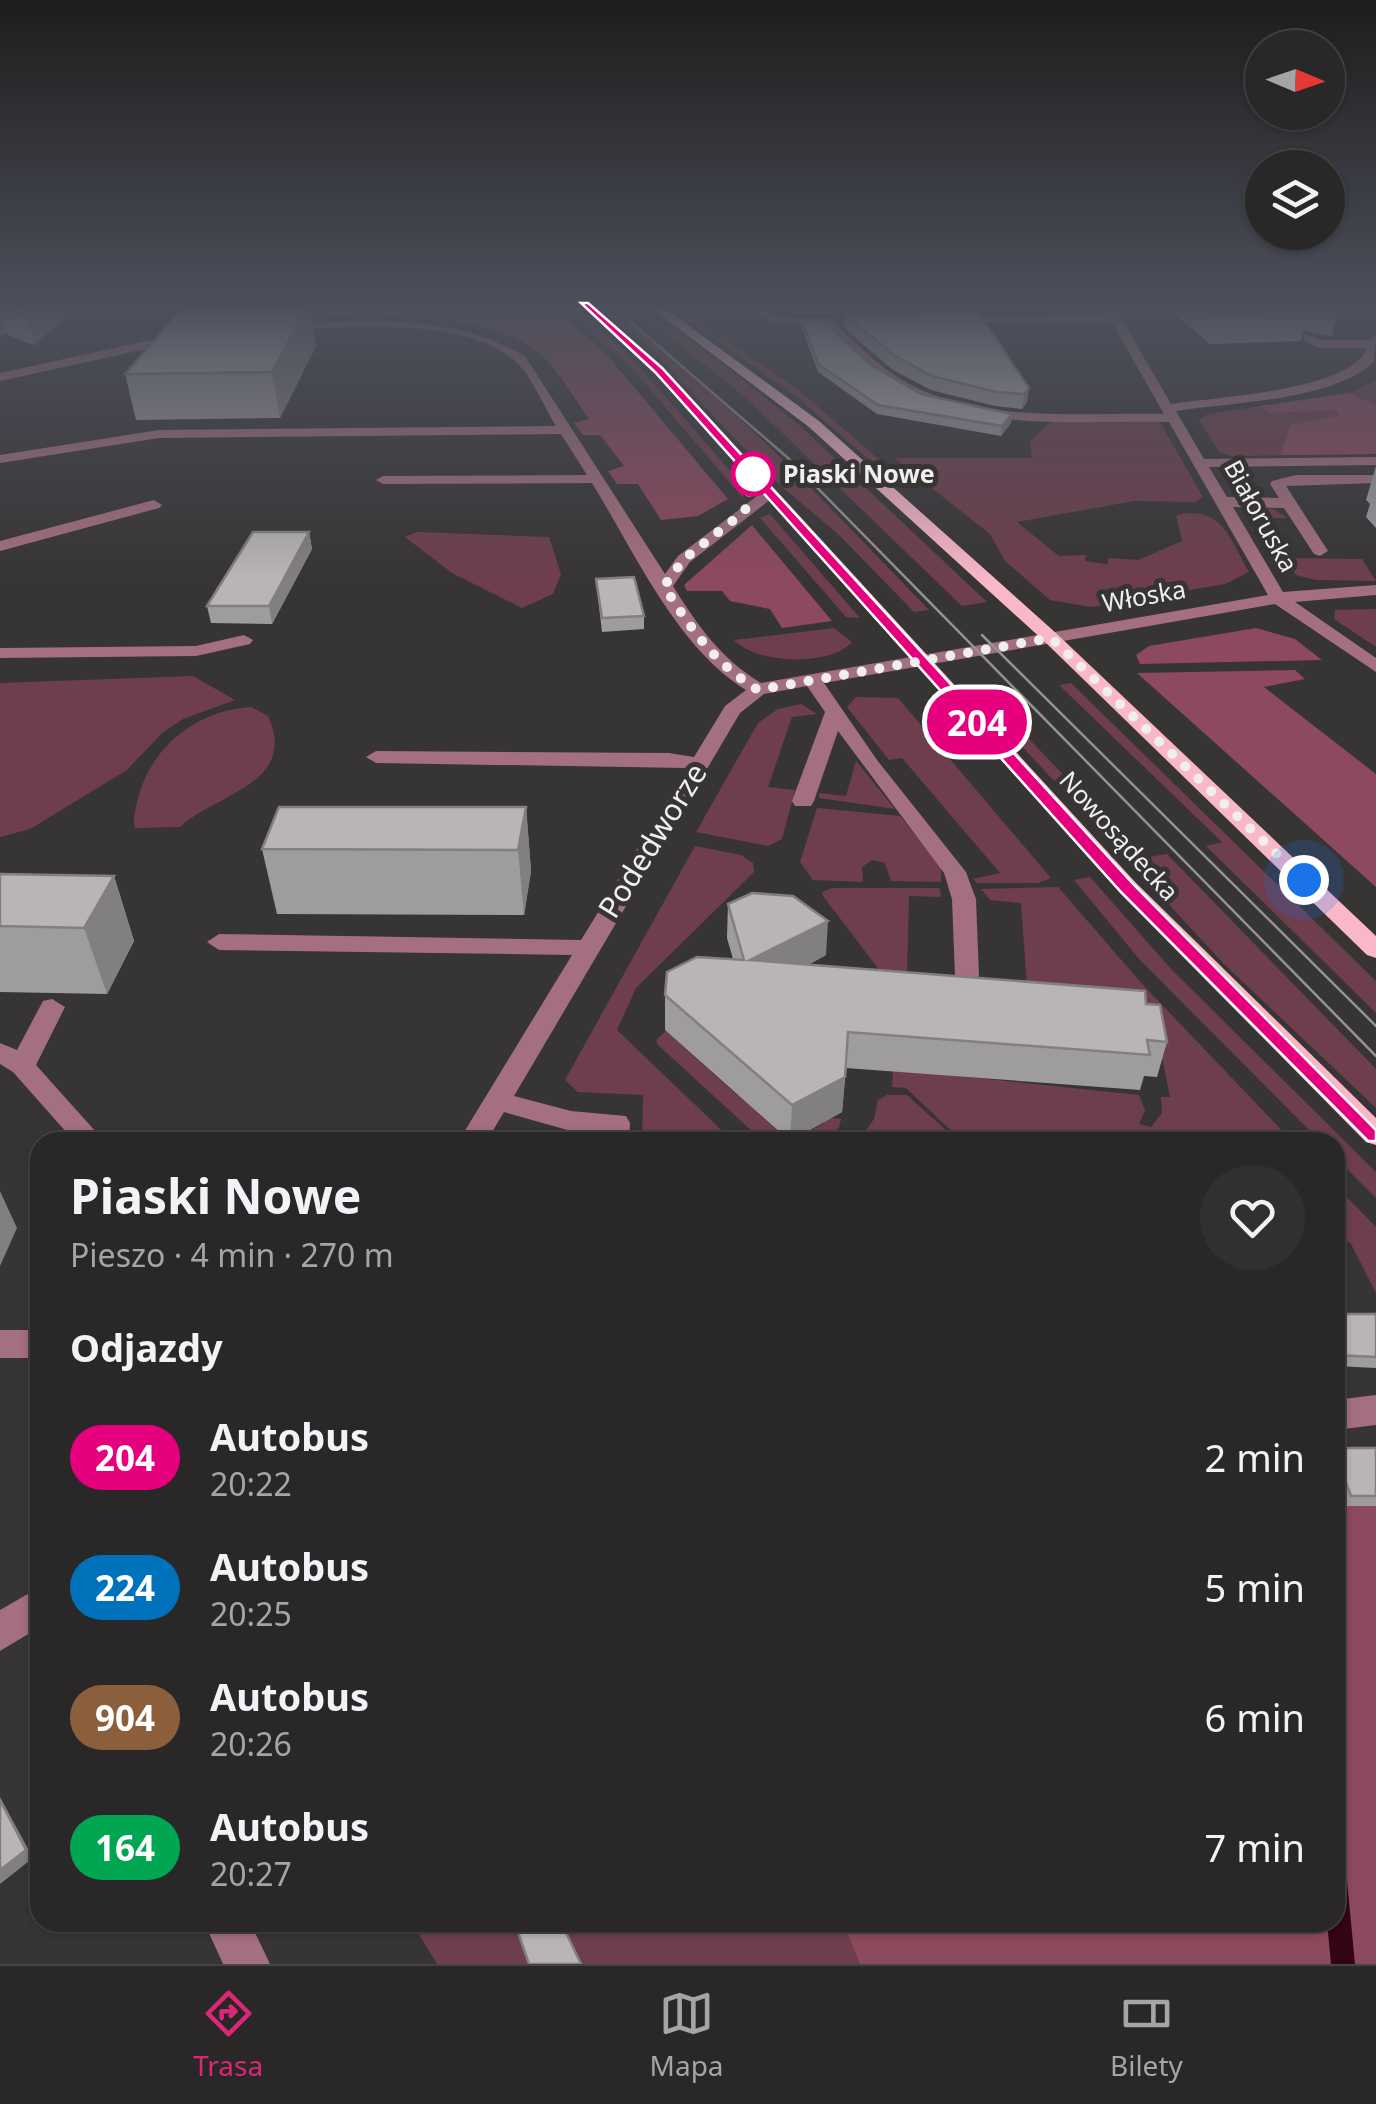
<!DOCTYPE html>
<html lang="pl">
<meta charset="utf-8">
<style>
:root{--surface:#292727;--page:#312f2f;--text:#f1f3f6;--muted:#a5a5a7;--line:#454444;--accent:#db2777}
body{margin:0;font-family:"Noto Sans",sans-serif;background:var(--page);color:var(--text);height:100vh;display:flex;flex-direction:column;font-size:38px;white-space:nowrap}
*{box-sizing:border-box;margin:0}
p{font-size:32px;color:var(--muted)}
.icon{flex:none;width:55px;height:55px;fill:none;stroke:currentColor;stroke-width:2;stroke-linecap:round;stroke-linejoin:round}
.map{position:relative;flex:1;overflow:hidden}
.sheet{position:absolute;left:30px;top:1132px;width:1315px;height:800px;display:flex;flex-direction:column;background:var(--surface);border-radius:30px;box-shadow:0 2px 8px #0004,0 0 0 2px var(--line)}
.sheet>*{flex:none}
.badge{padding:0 20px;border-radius:32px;font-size:35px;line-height:65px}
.needle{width:65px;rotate:92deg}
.fabs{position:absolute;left:1245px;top:30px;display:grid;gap:20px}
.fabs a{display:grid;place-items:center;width:100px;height:100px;border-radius:50%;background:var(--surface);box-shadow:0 2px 8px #0004,0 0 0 2px var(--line);font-size:50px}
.you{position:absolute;width:50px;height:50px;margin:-25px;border:8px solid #fff;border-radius:50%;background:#1a73e8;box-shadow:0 0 0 15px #1a73e833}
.map>.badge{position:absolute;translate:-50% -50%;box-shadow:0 0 0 5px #fff}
h2{padding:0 40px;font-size:38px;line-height:90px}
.round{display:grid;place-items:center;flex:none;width:105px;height:105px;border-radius:52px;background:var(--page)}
.headline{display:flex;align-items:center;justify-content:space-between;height:170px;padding:0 40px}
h1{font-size:48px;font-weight:700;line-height:75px}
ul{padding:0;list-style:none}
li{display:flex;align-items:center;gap:30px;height:130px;padding:0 40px}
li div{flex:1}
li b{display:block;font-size:38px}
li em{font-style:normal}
li .badge{min-width:110px;font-weight:700;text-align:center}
.tab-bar{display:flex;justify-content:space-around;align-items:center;height:140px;border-top:2px solid var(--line);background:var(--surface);font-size:28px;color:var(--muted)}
.tab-bar a{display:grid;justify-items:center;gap:5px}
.tab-bar .selected{color:var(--accent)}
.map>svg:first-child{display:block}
.green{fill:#6e3e4c}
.forest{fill:#8d495d}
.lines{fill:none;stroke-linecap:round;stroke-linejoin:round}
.stream{fill:#320416;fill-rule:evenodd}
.minor{fill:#a46f7e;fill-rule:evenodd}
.major{fill:#f9b7c8;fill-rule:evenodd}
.tram{stroke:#959292;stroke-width:2.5}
.wall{fill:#9f9c9d}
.shaded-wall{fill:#827f7f}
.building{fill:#b9b5b6;stroke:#827f7f;stroke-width:2.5}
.line{fill:#e6007e;stroke:#fff;stroke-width:2.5}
.walk{stroke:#f0eeee;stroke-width:10;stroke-dasharray:0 18}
.stop-dot{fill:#fff;stroke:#e6007e;stroke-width:5}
.labels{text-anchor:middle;stroke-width:10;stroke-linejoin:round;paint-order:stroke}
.far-stop-label{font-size:25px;font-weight:bold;fill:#f0eeee;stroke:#373434;text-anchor:start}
.far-street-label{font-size:25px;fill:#f0eeee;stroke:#373434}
.street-label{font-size:30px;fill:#f0eeee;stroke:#373434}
</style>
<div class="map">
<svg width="1376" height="1964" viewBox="0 0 1376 1964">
<rect width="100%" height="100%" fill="#373434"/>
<path class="green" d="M 561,304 L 570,304 L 630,356 L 745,488 L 743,498 L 629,365 Z
M 597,304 L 604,304 C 724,393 826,503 929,610 L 914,612 L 839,535 L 774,480 L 645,343 Z
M 629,304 L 637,304 L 717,359 L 799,425 L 987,602 L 962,606 L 747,399 Z
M 666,304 L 674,304 L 795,387 L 890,469 L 867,458 L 798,398 Z
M 1376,380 L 1376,454 L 1231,456 L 1219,452 L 1199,420 L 1208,414 L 1349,393 Z
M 1051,421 L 1160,422 L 1203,497 L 1195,502 L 1134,501 L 1017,522 L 1059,556 L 1086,555 L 1085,561 L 1107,564 L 1109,558 L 1138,560 L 1182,541 L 1176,515 C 1223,505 1229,538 1249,572 L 1225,584 L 1091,607 L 1050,600 L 1005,561 L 990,534 L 894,458 L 1032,458 L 1030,442 Z
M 1250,507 L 1273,509 L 1287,518 L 1266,518 L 1292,558 L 1362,559 L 1376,581 L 1316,580 L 1296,575 Z
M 770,514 L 860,618 L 846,617 L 760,518 Z
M 417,532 L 549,537 L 561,574 L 553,594 L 522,608 L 452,573 L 405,537 Z
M 1376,609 L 1376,647 L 1334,619 L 1335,610 Z
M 834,628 L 852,642 C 830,667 756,664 734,640 Z
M 193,676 L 235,700 L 183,719 L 162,733 L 127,770 L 30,829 L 0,837 L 0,683 Z
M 1071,683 L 1376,981 L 1376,1013 L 1206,846 L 1222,842 L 1059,685 Z
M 988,696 L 1143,858 L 1167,854 L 1376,1069 L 1376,1108 L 1225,965 L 977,698 Z
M 856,697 L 898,698 L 1051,878 L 1038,883 L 977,883 L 973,879 L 1000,873 L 902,758 L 889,760 L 847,707 Z
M 801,704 L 817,714 L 792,717 L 768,787 L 795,790 L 782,839 L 768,846 L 696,832 L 758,723 L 778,709 Z
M 251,707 L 268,716 C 299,784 215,794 180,827 L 135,828 C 132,818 136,809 138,798 C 151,747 197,710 251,707 Z
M 856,761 L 895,809 L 819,798 L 819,793 L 846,796 Z
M 817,808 L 900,816 L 941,867 L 941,882 L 891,881 L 885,863 L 872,860 L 862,867 L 863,882 L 813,880 L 800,862 Z
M 695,846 L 741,855 L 753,863 L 754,872 L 636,988 L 617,1030 L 734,1142 L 642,1142 L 643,1095 L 578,1092 L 565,1080 Z
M 1090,877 L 1172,970 L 1376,1172 L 1376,1198 L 1335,1157 L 1335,1142 L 1321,1142 L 1139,959 L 1074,880 Z
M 1058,887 L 1144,986 L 1293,1142 L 963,1142 L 906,1088 L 892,1087 L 893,1069 L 1139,1095 L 1145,1110 L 1139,1124 L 1151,1127 L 1162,1113 L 1161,1097 L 1170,1097 L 1154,1018 L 1027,986 L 1021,903 L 990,900 L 981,889 Z
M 832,888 L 940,888 L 941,897 L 909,896 L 907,977 L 880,971 L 823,896 L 822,892 Z
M 666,1031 L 737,1095 L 759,1095 L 759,1114 L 790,1141 L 823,1124 L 824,1117 L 841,1119 L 839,1128 L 815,1142 L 764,1142 L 658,1045 L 656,1040 Z
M 887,1095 L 907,1095 L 959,1142 L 858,1142 L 874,1119 L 878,1100 Z
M 1335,1185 L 1376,1227 L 1376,1293 L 1350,1242 L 1335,1243 Z
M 412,1923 L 843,1923 L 860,1964 L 437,1964 Z"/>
<path class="forest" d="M 316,304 L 550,304 L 607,355 L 728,499 L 698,516 L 661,520 L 638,484 L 617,484 L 608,471 L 624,466 L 600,435 L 583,435 L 574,423 L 589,419 C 573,397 558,368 537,351 C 477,302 321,317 247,320 Z
M 1349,393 L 1376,405 L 1376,454 L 1281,455 L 1290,425 L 1339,416 L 1336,410 L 1269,413 L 1261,406 Z
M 752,525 L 832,621 L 782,628 L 770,609 L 730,601 L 722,591 L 687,591 L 684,585 Z
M 1256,628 L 1295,639 L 1322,660 L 1140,664 L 1136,655 L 1149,646 Z
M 1295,670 L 1305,679 L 1264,687 L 1376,774 L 1376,887 L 1137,673 Z
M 1376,1494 L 1376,1964 L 860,1964 L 843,1923 L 1335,1922 L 1335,1495 Z"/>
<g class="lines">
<path class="stream" d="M 1335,1869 L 1343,1873 L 1347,1881 L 1355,1964 L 1331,1964 L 1327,1922 L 1335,1922 Z"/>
<path class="minor" d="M 737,304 L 752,304 L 779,318 L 837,318 L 834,323 C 855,342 875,363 899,378 C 974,425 1080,412 1164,414 L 1111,321 L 948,322 L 944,317 L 1108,315 L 1102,304 L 1113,304 L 1171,404 C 1215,397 1351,391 1367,348 L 1318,348 L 1304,340 L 1304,334 L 1321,340 L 1370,340 L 1376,335 L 1374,362 C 1331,401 1233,402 1176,411 L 1204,459 L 1376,457 L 1376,465 L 1209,467 L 1227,497 L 1279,498 L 1270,484 L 1272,481 L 1296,475 L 1376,475 L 1376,483 L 1286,486 L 1328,551 L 1320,556 L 1314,554 L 1284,508 L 1233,507 L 1283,592 L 1376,585 L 1376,595 L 1295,602 L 1376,658 L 1376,672 L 1275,604 L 824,683 L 877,760 L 966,872 L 976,899 L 979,976 L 967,984 L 955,976 L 952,899 L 944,873 L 838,731 L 814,801 L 811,806 L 795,806 L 792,801 L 825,712 L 807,686 L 764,694 L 740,713 L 514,1096 L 571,1111 L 626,1116 L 630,1123 L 629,1142 L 601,1142 L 601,1132 L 571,1131 L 504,1112 L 486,1142 L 458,1142 L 572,955 L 219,950 L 207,942 L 219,934 L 581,940 L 687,768 L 376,763 L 366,757 L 376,751 L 669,753 L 694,757 L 725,706 L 746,690 C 677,648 634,551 592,483 L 383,484 L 376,480 L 383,476 L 587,475 L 561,434 L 159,438 L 0,463 L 0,455 L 159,430 L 556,426 C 544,407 532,376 515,361 C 464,315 347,328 283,330 L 277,327 C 289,320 308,323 322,322 C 394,319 462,320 525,356 L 665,574 L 678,556 L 765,490 L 775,490 L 775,496 L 690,562 L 673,586 C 698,626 720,658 761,683 L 1268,595 L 1169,422 C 1081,420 969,433 891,384 C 865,368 844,344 821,324 L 777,324 Z
M 183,333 L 187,340 L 0,381 L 0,373 Z
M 154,500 L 162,505 L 159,508 L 0,551 L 0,541 Z
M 244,635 L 253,640 L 250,644 L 196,656 L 0,658 L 0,648 L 196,646 Z
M 52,999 L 65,1007 L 36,1065 L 105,1142 L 75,1142 L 13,1072 L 0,1064 L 0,1043 L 17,1050 L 43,1001 Z
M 0,1330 L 40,1330 L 40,1358 L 0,1358 Z
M 1376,1395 L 1376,1425 L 1335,1430 L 1335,1400 Z
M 40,1587 L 40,1627 L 0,1651 L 0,1610 Z
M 204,1922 L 250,1922 L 270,1964 L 223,1964 Z"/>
<path class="major" d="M 579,304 L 591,304 L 663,367 L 1136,883 L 1376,1118 L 1376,1145 L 1366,1142 L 1120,893 L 655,373 Z
M 646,304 L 659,304 L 819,421 L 1057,634 L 1376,936 L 1376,958 L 1367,955 L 1045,642 L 809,427 Z"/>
<path class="tram" d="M 610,304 L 787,457 L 1376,1056
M 982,635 L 1376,1026"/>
</g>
<path class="wall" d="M 0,304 L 81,304 L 34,345 L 6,334 L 0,336 Z
M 794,304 L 969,304 L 968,313 L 797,314 Z
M 1163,304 L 1338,304 L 1340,306 L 1332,336 L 1304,331 L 1301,341 L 1210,344 Z
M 845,315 L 1029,388 L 1027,402 L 1022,409 L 995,406 L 931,390 L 893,370 L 844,328 Z
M 802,320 L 871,365 L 921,394 L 1012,414 L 1011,423 L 1001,436 L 877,414 L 818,372 L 802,328 Z
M 316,346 L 280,418 L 136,420 L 125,374 Z
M 1376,466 L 1376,528 L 1366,517 L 1370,504 L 1366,500 Z
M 309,532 L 312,549 L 272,624 L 211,623 L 207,606 Z
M 596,579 L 644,616 L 644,629 L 602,632 Z
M 526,807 L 531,871 L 524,915 L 277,914 L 262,849 Z
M 0,874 L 114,876 L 134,941 L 107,994 L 0,992 Z
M 728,904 L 826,955 L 808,965 L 1146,1004 L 1167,1042 L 1157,1077 L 1144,1076 L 1140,1090 L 846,1068 L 842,1112 L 790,1141 L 665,1030 L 665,995 L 733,959 L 727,938 Z
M 1335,1314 L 1376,1314 L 1376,1368 L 1335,1366 Z
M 1335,1448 L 1376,1448 L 1376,1506 L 1345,1506 L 1335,1479 Z"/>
<path class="shaded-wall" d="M 40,304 L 81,304 L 34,345 L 26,316 Z
M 309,304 L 316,346 L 280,418 L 272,372 Z
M 0,313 L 6,334 L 0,336 Z
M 1029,388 L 1027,402 L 1022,409 L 1024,394 Z
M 1012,414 L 1011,423 L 1001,436 L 1002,426 Z
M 309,532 L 312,549 L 272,624 L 269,606 Z
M 526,807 L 531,871 L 524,915 L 518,850 Z
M 114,876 L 134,941 L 107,994 L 84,928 Z
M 828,921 L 826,955 L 749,995 L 750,960 Z
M 845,1077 L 842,1112 L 790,1141 L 792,1105 Z
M 0,1191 L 17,1228 L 0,1266 Z
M 0,1797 L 33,1858 L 0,1884 Z"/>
<path class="building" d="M 0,304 L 40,304 L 26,316 L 0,306 Z
M 309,304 L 272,372 L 125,374 L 185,305 Z
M 1205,304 L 1309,304 L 1309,310 L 1216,313 Z
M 979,313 L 1029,388 L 1024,394 L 997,392 L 932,376 L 895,356 L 845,315 Z
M 802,320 L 821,320 L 871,365 L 921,394 L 1012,414 L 1002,426 L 878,405 L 818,364 Z
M 253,532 L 309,532 L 269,606 L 207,606 Z
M 634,577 L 644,616 L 602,618 L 596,579 Z
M 279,807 L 526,807 L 518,850 L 262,849 Z
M 0,874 L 114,876 L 84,928 L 0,926 Z
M 752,893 L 793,896 L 828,921 L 750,960 L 1145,991 L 1146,1004 L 1160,1005 L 1167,1042 L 1147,1040 L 1150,1055 L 848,1032 L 845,1077 L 792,1105 L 665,995 L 667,972 L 697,957 L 744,960 L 728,904 Z
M 1335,1314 L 1376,1314 L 1376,1357 L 1335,1355 Z
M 1335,1448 L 1376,1448 L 1376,1496 L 1351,1496 L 1335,1454 Z
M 0,1800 L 26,1850 L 0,1870 Z
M 534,1922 L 561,1922 L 581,1964 L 529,1964 L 518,1932 Z"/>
<linearGradient id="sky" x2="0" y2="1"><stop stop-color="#1e1d1d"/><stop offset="0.53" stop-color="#4d505c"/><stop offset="1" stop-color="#4d505c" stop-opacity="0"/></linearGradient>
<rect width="1376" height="579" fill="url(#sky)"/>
<path class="line" d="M 581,303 L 588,303 L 662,368 L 1134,885 L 1376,1130 L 1376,1141 L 1368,1141 L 1121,892 L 655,372 Z"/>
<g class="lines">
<path class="walk" d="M 753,474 L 745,511 L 684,559 L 664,586 C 691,629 714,663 758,690 L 1051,638 L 1304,880"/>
</g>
<circle class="stop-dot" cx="753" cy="474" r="20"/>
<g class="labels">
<g class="far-stop-label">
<text x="783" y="483">Piaski Nowe</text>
</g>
<g class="far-street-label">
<text transform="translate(1261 516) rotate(61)" y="9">Białoruska</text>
<text transform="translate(1144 596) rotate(-10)" y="9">Włoska</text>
<text transform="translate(1119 836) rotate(48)" y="9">Nowosądecka</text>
</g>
<g class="street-label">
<text transform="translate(653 841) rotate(-58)" y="10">Podedworze</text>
</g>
</g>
</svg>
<div class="fabs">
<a><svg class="needle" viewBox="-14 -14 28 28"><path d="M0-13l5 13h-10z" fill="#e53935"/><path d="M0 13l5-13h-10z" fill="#a5a5a7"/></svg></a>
<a><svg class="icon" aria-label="layers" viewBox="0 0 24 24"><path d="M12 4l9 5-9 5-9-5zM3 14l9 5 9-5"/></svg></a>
</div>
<div class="you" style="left:1304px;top:880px"></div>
<b class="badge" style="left:977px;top:722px;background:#e6007e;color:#fff">204</b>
<section class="sheet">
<div class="headline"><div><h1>Piaski Nowe</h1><p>Pieszo · 4 min · 270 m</p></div><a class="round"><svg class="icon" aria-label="heart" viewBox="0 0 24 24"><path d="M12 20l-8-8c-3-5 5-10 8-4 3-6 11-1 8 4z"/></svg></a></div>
<h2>Odjazdy</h2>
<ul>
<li><span class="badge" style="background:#e6007e;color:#fff">204</span><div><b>Autobus</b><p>20:22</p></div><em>2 min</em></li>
<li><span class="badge" style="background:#0072bc;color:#fff">224</span><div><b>Autobus</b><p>20:25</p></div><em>5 min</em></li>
<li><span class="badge" style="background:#8b5e3c;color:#fff">904</span><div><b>Autobus</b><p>20:26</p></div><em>6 min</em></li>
<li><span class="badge" style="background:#00a651;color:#fff">164</span><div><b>Autobus</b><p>20:27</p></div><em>7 min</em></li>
</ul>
</section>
</div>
<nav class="tab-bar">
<a class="selected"><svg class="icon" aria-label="directions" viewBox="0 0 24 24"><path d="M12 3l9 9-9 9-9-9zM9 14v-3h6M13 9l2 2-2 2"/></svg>Trasa</a>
<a><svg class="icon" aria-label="map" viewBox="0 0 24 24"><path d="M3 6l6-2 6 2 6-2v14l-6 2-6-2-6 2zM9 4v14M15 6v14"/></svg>Mapa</a>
<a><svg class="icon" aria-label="tickets" viewBox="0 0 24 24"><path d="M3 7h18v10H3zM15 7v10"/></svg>Bilety</a>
</nav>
